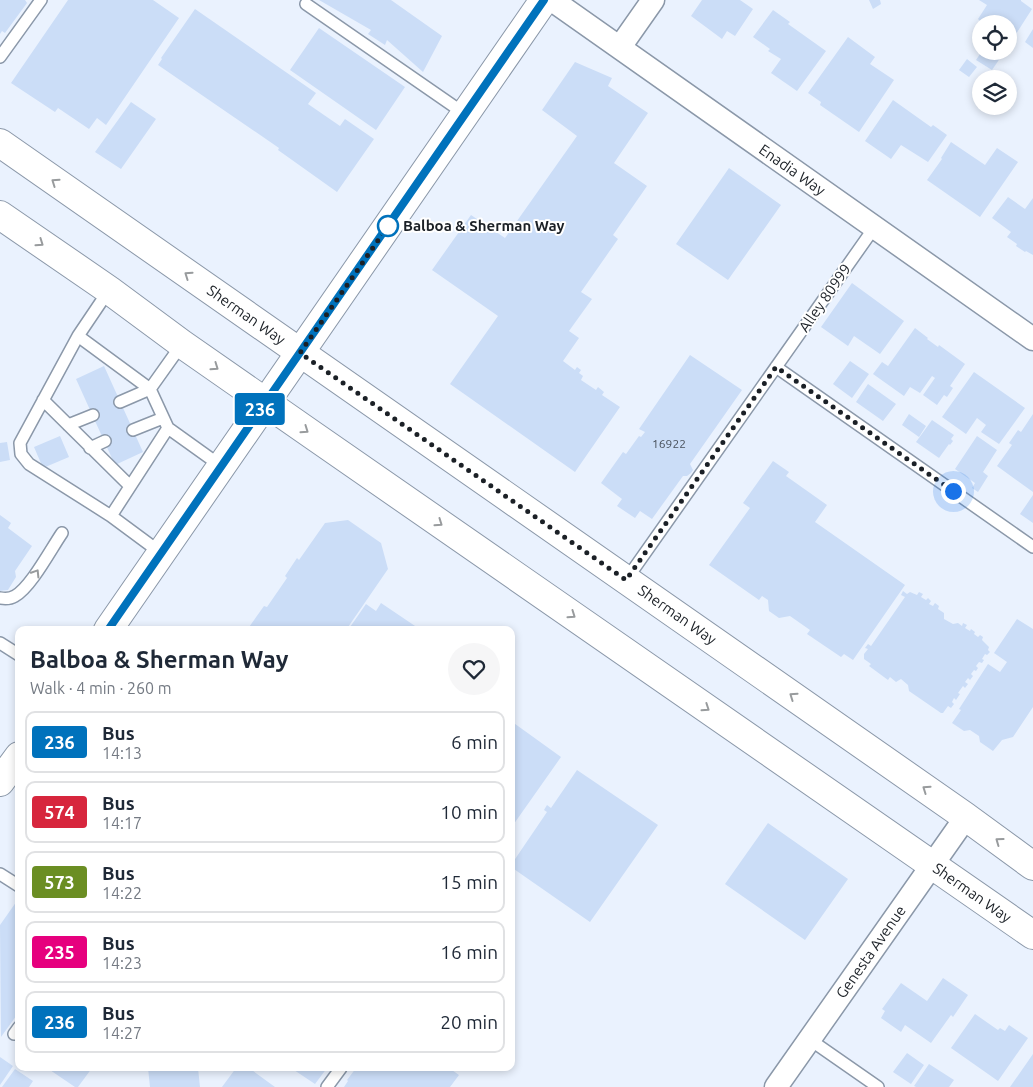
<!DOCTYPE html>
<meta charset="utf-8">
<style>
:root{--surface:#fff;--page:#f6f6f7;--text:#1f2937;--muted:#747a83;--line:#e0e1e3}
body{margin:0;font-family:Ubuntu,sans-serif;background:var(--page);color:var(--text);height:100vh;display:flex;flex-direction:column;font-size:19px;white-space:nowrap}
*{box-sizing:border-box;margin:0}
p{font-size:16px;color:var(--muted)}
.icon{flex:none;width:28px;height:28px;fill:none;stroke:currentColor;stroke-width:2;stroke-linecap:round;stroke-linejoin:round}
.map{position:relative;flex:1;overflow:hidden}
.details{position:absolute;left:15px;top:626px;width:500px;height:445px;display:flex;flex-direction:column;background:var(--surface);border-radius:10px;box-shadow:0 2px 8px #0003}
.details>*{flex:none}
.badge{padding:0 10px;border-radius:4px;font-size:18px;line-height:32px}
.controls{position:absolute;left:972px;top:15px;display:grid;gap:10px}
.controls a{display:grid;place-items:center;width:45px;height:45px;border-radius:50%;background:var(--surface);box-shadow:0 2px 8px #0003;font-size:25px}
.you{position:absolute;width:25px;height:25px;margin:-12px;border:4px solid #fff;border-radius:50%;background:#1a73e8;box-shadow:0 0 0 8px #1a73e833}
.map>.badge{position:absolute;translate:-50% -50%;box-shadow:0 0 0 2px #fff}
.round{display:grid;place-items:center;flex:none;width:52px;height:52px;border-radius:26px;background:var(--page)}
.head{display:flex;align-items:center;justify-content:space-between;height:85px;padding:0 15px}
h1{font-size:24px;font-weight:700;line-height:38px}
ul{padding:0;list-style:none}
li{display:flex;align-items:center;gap:15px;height:62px;margin:0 10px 8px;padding:0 5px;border:2px solid var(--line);border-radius:10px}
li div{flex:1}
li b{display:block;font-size:19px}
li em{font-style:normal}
li .badge{min-width:55px;font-weight:700;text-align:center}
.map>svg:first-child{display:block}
.building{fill:#cbddf7}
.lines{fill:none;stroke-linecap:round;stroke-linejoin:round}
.lane-casing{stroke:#8b98a9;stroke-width:14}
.street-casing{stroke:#8b98a9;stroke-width:25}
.primary-casing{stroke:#8b98a9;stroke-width:30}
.lane{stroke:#fff;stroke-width:11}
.street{stroke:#fff;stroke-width:22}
.primary{stroke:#fff;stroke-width:28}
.oneway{stroke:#989b9d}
.line-casing{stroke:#fff;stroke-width:11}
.line{stroke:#0072bc;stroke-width:8}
.walk{stroke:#1b2026;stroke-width:5;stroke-dasharray:0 9}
.stop-dot{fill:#fff;stroke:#0072bc;stroke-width:2.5}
.labels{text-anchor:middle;stroke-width:4;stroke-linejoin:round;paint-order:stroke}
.number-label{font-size:12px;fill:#474f5a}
.street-label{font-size:15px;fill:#1b2026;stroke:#fff}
.stop-label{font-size:15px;font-weight:bold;fill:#1b2026;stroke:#fff;text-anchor:start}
</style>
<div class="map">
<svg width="1033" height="1087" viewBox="0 0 1033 1087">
<rect width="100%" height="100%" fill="#eaf2fe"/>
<path class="building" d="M 0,0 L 25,0 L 27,3 L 5,33 L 2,31 L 0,34 Z
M 68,0 L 153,0 L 179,18 L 106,125 L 97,118 L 89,129 L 58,108 L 55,112 L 11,83 Z
M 319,0 L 391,0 L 442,36 L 423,72 L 387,40 L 385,45 L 368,34 L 371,30 Z
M 702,0 L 740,0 L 753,9 L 735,36 L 727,31 L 722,39 L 691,16 Z
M 869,0 L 880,0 L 881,4 L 873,9 Z
M 979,0 L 1021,0 L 1021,1 L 1032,9 L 1009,45 L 1009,24 L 983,24 L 978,19 L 987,5 Z
M 195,9 L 316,93 L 308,104 L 340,126 L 345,119 L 374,139 L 337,192 L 278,150 L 279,148 L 158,65 L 162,59 L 161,58 Z
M 773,10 L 790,22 L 788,24 L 826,51 L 797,91 L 771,73 L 781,59 L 768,51 L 770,49 L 753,37 Z
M 319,28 L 405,87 L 376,130 L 290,70 Z
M 1033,29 L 1033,48 L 1025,42 Z
M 848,37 L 875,57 L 870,64 L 894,80 L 859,132 L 820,105 L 821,102 L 808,93 Z
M 982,51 L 1005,51 L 992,70 L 976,60 Z
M 967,59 L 977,67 L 969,77 L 959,70 Z
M 575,62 L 612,78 L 608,86 L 648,113 L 614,163 L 647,186 L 613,235 L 618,239 L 581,292 L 592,299 L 569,331 L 579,338 L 563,361 L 575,370 L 577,367 L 581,370 L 579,373 L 583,376 L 581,380 L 596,390 L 598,387 L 604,392 L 602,395 L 620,407 L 575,472 L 450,384 L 498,316 L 432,270 L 471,215 L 505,238 L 577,136 L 542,110 Z
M 893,100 L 931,127 L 933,125 L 947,135 L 928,162 L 901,145 L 891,159 L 865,141 Z
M 131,102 L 156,119 L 121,169 L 95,152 Z
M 951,142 L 985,165 L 997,148 L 1018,162 L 980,217 L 927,180 L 942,159 L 941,158 Z
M 729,168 L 781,205 L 728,280 L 676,244 Z
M 1008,197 L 1025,209 L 1033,198 L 1033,255 L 1026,251 L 1025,252 L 1016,246 L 1017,244 L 1007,237 L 1011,232 L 992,218 Z
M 852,283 L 904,321 L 880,354 L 854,336 L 848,346 L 821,327 Z
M 915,328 L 928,338 L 927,339 L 938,347 L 939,345 L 965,364 L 950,386 L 953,388 L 947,397 L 944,395 L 937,405 L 923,395 L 935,378 L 932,376 L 920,393 L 910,387 L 904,396 L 873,374 L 882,362 L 888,366 Z
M 690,355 L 742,390 L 690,464 L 693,470 L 691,473 L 687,476 L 683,476 L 652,519 L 640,511 L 635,518 L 617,506 L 622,499 L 601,483 L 623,452 L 626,454 L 639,436 L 641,437 L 645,432 L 639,429 Z
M 850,361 L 869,374 L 852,398 L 833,384 Z
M 104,366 L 143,452 L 115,465 L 76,379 Z
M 974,372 L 1025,408 L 999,444 L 981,432 L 986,425 L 977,418 L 966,434 L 942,417 Z
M 868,384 L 896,404 L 883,421 L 856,402 Z
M 909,414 L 926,426 L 919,437 L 902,425 Z
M 1033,414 L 1033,492 L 997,466 L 1012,445 L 1009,443 L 1018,430 L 1021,432 Z
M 932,420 L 954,435 L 951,439 L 953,441 L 950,445 L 949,444 L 939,458 L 916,442 Z
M 60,436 L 69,457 L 43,468 L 34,447 Z
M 977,436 L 997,450 L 983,472 L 988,476 L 978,492 L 972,488 L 975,483 L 955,469 Z
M 7,442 L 10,460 L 0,462 L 0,443 Z
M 773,461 L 789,472 L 786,476 L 827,505 L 815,522 L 905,585 L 853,660 L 844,654 L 841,657 L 807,634 L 810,630 L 790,616 L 779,618 L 769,611 L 768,600 L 762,596 L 759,600 L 709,565 L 750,508 L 743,503 Z
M 1033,495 L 1033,523 L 1020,514 Z
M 0,515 L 11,523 L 8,528 L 32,546 L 15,571 L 16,577 L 8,590 L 0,591 Z
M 348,520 L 381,543 L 388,569 L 346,630 L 247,630 L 264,606 L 267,607 L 287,578 L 285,576 L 297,558 L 299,560 L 325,523 Z
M 903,591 L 907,594 L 910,592 L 917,595 L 919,592 L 923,594 L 921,597 L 926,600 L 928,598 L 931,601 L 929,604 L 933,606 L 935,603 L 939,606 L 938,609 L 944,613 L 944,619 L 953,624 L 958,623 L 962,626 L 963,623 L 967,625 L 965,628 L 970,631 L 971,629 L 975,632 L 974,634 L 978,637 L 980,635 L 983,637 L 982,640 L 989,647 L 988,650 L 990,652 L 987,655 L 985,654 L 982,659 L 984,660 L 982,663 L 979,662 L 976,666 L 978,668 L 976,671 L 974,670 L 971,674 L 973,676 L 970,680 L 968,678 L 965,682 L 968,684 L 965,688 L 963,686 L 958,693 L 960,694 L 956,700 L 954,698 L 952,702 L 954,704 L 951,708 L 948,706 L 943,713 L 941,713 L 909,691 L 908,685 L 901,679 L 896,682 L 890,677 L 888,680 L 869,666 L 871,664 L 864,659 L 864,654 L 868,649 L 865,648 L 868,644 L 871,646 L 905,597 L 901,595 Z
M 381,603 L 421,630 L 348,630 L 366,604 L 376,611 Z
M 1017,619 L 1033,629 L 1033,707 L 1013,737 L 1002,740 L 993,751 L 980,742 L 979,736 L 970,730 L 964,731 L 952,723 L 961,710 L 959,709 L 988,664 L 1000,672 L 1007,662 L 994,653 Z
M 511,721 L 561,757 L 511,828 Z
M 577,770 L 658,825 L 590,922 L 511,867 L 511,865 L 547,812 L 544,810 L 547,805 L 551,808 Z
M 768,823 L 848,879 L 805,940 L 725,884 Z
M 19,898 L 19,1012 L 1,1037 L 0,925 Z
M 943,978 L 968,995 L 953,1017 L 951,1015 L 931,1043 L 905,1025 L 901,1032 L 881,1018 L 885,1011 L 882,1009 L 901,983 L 927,1001 Z
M 975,1014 L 998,1030 L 1000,1028 L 1005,1031 L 1009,1025 L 1028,1038 L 998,1081 L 951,1048 Z
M 907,1053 L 924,1065 L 911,1084 L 893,1072 Z
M 1033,1054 L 1033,1087 L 1010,1087 Z
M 0,1057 L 13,1066 L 0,1085 Z
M 929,1064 L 954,1080 L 949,1087 L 916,1087 L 914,1086 Z
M 47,1068 L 92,1068 L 78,1087 L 75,1087 Z
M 148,1068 L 198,1068 L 200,1087 L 150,1087 Z
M 236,1068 L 249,1068 L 275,1087 L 222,1087 Z
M 291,1068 L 327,1068 L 315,1084 Z
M 356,1068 L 449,1068 L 459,1075 L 450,1087 L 344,1087 L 348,1081 L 347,1080 Z
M 15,1069 L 33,1081 L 29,1087 L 2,1087 Z"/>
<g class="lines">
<defs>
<path id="lane" d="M 306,4 L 465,114
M 0,57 L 41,0
M 109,290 L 78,336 L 150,389 L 182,344
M 78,336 L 20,443 L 21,454 L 29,464 L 111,516
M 776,367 L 1033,547
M 43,400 L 130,486
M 120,402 L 150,389 L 168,428
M 68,425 L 93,415
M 133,430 L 163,418
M 90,448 L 105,441
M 161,553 L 111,516 L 168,428 L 221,466
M 626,580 L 874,228
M 0,598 C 5,599 10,599 15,596 C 31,587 51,549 62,533
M 0,643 L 19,655
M 0,874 L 19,886
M 14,1034 L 19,1027
M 809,1039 L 878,1087
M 327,1087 L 341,1068"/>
<path id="street" d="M 552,0 L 1033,339
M 620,47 L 653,0
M 776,1087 L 966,817"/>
<path id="primary" d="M 0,143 L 966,817 L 1033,866
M 0,215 L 109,290 L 182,344 L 314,436 L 1033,935
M 108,630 L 544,0
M 0,782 L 19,756"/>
</defs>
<use href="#lane" class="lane-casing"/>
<use href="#street" class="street-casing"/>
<use href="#primary" class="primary-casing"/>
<use href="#lane" class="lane"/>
<use href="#street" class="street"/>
<use href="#primary" class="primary"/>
</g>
<defs><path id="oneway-chevron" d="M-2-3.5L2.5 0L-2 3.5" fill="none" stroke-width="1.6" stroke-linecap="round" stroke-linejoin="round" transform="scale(1.25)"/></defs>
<g class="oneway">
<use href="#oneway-chevron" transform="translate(55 182) rotate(-145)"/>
<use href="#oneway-chevron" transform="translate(40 243) rotate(35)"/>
<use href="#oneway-chevron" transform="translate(188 275) rotate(-145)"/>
<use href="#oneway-chevron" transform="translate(215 367) rotate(35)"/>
<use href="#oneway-chevron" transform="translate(305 430) rotate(35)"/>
<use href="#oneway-chevron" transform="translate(439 523) rotate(35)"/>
<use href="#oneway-chevron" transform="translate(36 573) rotate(-58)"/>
<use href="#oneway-chevron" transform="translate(572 615) rotate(35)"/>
<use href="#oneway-chevron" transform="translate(793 696) rotate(-145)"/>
<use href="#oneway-chevron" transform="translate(706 708) rotate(34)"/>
<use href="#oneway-chevron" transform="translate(926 789) rotate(-145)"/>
<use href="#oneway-chevron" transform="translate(999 841) rotate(-144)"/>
</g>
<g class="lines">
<defs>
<path id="line" d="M 108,630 L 544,0"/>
</defs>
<use href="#line" class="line-casing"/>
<use href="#line" class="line"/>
<path class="walk" d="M 388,226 L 300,353 L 626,580 L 776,367 L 953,491"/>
</g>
<circle class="stop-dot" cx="388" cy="226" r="10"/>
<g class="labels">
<g class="number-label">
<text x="669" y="448">16922</text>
</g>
<g class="street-label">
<text transform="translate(792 170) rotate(35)" y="5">Enadia Way</text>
<text transform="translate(825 298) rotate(-55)" y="5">Alley 80999</text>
<text transform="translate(246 315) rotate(35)" y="5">Sherman Way</text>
<text transform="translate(677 615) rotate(35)" y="5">Sherman Way</text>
<text transform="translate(972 893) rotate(35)" y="5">Sherman Way</text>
<text transform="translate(871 952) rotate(-55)" y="5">Genesta Avenue</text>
</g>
<g class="stop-label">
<text x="403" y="231">Balboa &amp; Sherman Way</text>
</g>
</g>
</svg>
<div class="controls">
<a><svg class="icon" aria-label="locate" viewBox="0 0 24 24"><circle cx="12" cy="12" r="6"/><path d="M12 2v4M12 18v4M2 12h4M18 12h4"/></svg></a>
<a><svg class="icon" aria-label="layers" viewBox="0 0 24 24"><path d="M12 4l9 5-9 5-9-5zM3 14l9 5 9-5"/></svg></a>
</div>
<div class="you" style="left:953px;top:491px"></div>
<b class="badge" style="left:260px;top:409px;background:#0072bc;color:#fff">236</b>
<section class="details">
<div class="head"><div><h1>Balboa &amp; Sherman Way</h1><p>Walk · 4 min · 260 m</p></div><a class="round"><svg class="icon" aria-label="heart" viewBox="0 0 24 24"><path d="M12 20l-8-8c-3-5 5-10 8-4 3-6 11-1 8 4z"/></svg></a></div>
<ul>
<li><span class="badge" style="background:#0072bc;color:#fff">236</span><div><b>Bus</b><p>14:13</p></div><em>6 min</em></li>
<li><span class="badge" style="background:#d7263d;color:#fff">574</span><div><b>Bus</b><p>14:17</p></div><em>10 min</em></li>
<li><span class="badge" style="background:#6b8e23;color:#fff">573</span><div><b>Bus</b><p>14:22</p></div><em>15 min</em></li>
<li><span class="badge" style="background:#e6007e;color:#fff">235</span><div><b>Bus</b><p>14:23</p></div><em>16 min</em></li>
<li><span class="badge" style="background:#0072bc;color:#fff">236</span><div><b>Bus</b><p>14:27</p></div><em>20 min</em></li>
</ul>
</section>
</div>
